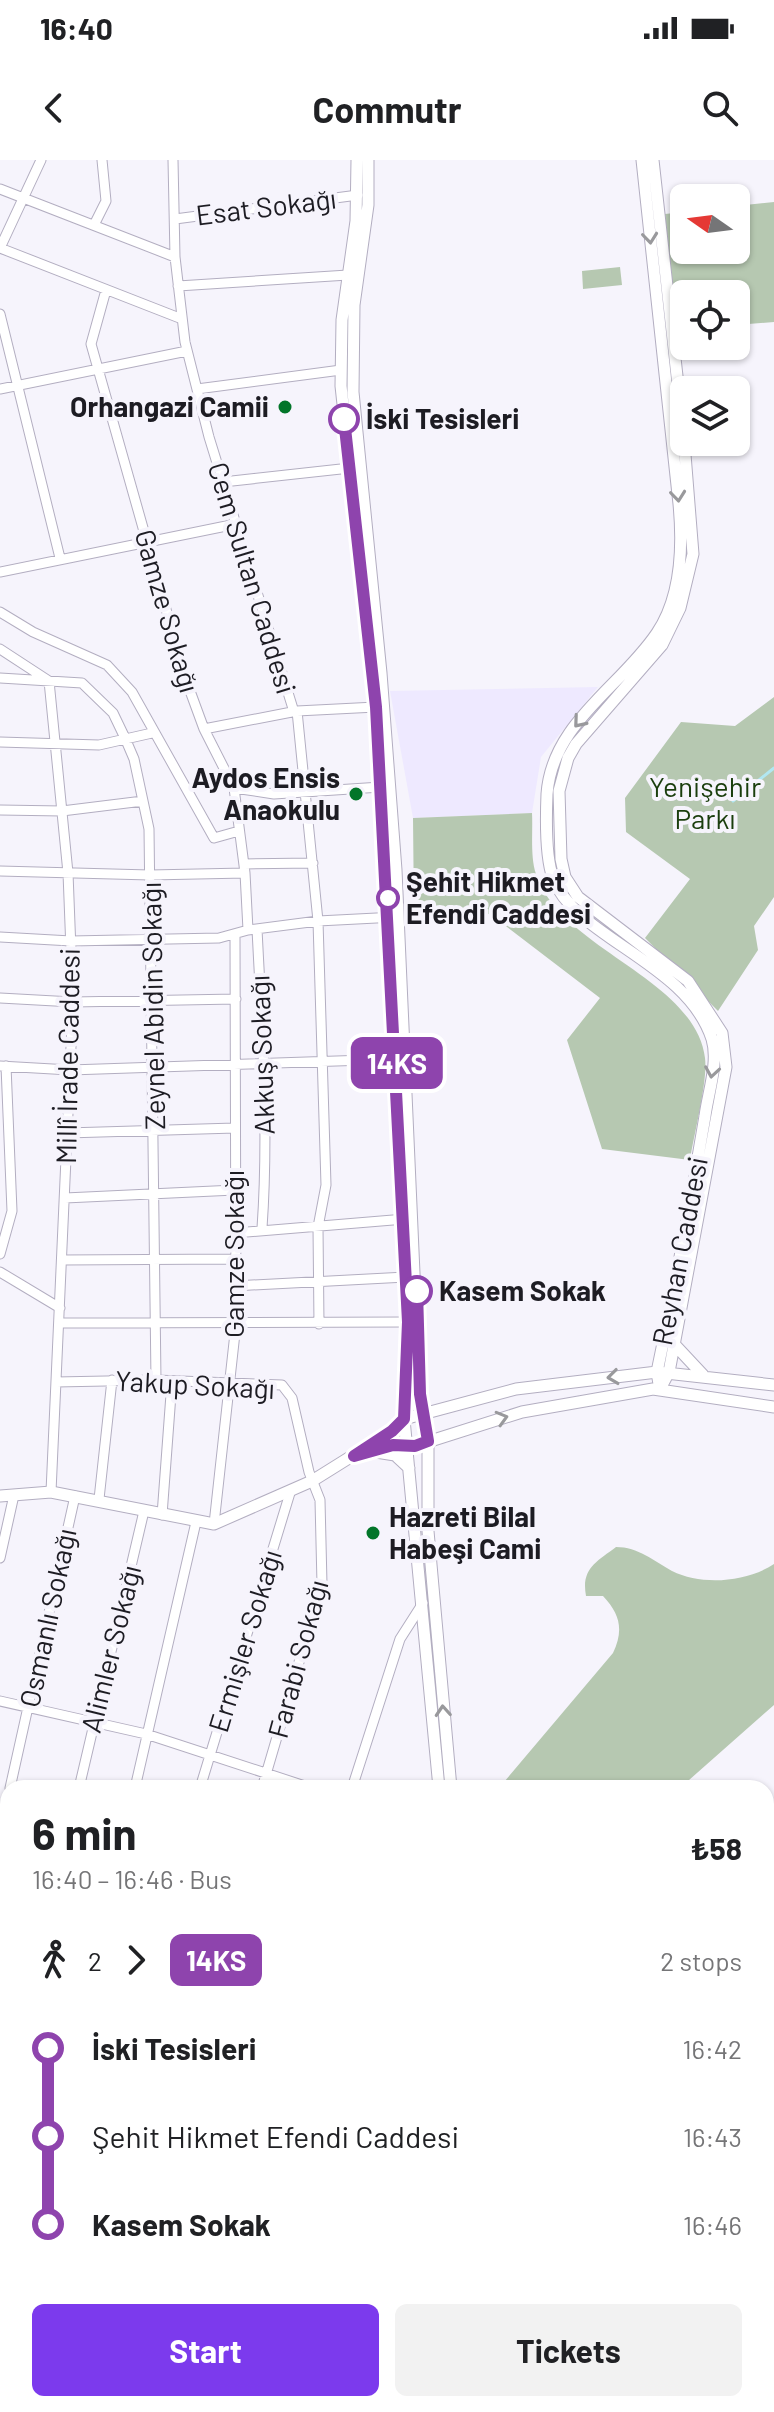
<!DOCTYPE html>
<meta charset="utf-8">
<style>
:root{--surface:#fff;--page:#f2f2f2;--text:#202124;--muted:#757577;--accent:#7c3aed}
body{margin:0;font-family:Barlow,sans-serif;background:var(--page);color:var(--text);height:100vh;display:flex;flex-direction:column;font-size:30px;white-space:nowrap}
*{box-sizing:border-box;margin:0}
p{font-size:26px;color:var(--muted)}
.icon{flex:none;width:44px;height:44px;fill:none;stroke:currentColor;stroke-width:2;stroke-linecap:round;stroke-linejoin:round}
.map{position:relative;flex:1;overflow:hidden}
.sheet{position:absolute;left:0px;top:1620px;width:774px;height:632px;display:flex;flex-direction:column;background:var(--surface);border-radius:24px 24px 0 0;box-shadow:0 2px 6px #0004}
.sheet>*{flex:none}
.badge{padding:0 16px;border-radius:12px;font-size:28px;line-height:52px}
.needle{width:52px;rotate:284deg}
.buttons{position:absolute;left:670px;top:24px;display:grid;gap:16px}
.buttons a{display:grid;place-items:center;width:80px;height:80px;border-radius:12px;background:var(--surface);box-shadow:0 2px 6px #0004;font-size:40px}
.map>.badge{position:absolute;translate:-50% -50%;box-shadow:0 0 0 4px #fff}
.legs{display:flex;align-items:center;gap:12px;height:88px;padding:0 32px;font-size:26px}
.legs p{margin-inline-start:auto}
.headline{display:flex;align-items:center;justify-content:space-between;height:136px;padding:0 32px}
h1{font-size:44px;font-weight:700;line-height:60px}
.button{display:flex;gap:16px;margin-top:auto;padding:16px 32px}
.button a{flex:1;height:92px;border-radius:12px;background:var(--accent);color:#fff;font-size:32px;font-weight:700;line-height:92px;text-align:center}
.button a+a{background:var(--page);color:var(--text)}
ul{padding:0 32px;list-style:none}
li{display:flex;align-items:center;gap:28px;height:88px;font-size:30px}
li i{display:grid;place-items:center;width:12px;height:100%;margin:0 10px;background:currentColor}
li i::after{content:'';width:20px;height:20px;margin:-10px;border:6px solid;border-radius:50%;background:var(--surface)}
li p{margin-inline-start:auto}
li:first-child i{background:linear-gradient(#0000 50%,currentColor 0)}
li:last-child i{background:linear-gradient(currentColor 50%,#0000 0)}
.status{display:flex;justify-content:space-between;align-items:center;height:56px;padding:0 40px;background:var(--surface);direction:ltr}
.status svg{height:22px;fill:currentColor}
header{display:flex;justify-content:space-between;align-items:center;height:104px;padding:0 32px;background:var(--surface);font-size:36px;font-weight:700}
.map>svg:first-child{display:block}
.built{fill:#eee9ff}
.green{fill:#b6c8b1}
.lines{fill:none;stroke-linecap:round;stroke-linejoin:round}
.stream{stroke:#b1e7f1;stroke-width:3}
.minor-casing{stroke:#b3aec1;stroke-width:11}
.major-casing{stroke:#b3aec1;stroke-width:13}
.minor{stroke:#fff;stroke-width:9}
.major{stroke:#fff;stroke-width:11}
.oneway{stroke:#99999c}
.line-1-casing{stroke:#fff;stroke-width:18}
.line-1{stroke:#8e44ad;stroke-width:12}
.poi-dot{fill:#027529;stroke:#f6f4fc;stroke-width:3}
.stop-1-dot{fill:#fff;stroke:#8e44ad;stroke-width:4}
.labels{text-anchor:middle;stroke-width:8;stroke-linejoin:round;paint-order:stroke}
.street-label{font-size:28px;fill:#1d1c23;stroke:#f6f4fc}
.poi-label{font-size:28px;font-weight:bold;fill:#1d1c23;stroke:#f6f4fc;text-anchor:end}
.stop-label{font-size:28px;font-weight:bold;fill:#1d1c23;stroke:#f6f4fc;text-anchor:start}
.park-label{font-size:28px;fill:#1a3e0d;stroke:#f6f4fc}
</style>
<div class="status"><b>16:40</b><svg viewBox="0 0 49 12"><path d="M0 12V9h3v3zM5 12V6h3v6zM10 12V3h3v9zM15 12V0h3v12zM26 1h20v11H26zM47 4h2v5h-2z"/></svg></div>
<header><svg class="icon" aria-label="back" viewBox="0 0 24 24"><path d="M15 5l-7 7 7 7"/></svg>Commutr<svg class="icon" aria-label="search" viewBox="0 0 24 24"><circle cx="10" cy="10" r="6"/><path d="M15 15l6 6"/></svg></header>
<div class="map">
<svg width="774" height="2252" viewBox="0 0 774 2252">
<rect width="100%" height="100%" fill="#f6f4fc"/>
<path class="built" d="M 598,527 L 541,597 L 532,653 L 413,658 L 390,531 Z"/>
<path class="green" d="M 774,42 L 774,162 L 736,165 L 736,134 L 684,134 L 684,170 L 677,170 L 665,54 L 684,52 L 684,90 L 736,90 L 736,46 Z
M 620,107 L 622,125 L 583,129 L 582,111 Z
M 774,537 L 774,737 L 754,766 L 758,790 L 718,851 L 645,778 L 690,719 L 626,672 L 625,638 L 681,562 L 735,566 Z
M 532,653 C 533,671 530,696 536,714 C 560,789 695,818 705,898 C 708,921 694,974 690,1000 L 602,989 L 567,880 L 600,838 L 490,754 L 414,756 L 413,658 Z
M 616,1387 C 638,1387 654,1401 672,1411 C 702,1426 747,1422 774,1404 L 774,1545 L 680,1628 L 499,1628 L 613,1493 C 624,1470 620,1454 603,1436 L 586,1436 C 581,1409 596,1402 616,1387 Z
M 774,1746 L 774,1880 C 770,1840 756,1784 774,1746 Z
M 766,1873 L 774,1963 L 774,2071 L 766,2070 Z"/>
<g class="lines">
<path class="stream" d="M 733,641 L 774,608
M 774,1764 L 768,1780 L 774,1849"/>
<defs>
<path id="minor" d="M 173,0 L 175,97 L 185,182 L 209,277 L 294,552
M 0,29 L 175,97
M 175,59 L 358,35
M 94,65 L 106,41 L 102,0
M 0,88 L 182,159
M 0,88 L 41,0
M 178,126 L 348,115
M 106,130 L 91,184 L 186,520 L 204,569 L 234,628 L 245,713 L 248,770
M 0,154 L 60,398
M 0,229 L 187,191
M 197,229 L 341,210
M 223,322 L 350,308
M 0,412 L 236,364
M 0,452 L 33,472 L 107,505 L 132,532 L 214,678 L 239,671
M 0,489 L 49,521 L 68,713 L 73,842 L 51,1332
M 0,518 L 82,523 L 113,553 L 125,578 L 134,599 L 149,669 L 156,1220
M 297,551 L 318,761 L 326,1025 L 318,1067 L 319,1164
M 204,569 L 297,551 L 376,547
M 0,582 L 99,585 L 152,573
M 234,628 L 274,634 L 381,627
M 0,650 L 62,651 L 143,641
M 244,704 L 313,703
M 0,711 L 150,715 L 245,713
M 257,769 C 262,869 269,969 262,1068
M 0,777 L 71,781 L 219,778 L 248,770 L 318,761 L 396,757
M 0,838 L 73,842 L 236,839
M 0,906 L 70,910 L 396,899
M 67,973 L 235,968
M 65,1038 L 235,1030
M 235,1073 L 405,1059
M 0,1094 L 12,1051 L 6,906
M 62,1100 L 234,1099
M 0,1112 L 60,1148
M 234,1126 L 406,1117
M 59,1163 L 408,1162
M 56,1222 L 156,1220 L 282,1225 L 292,1238 L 309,1312 L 320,1340 L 322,1424 L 262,1628
M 99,1339 L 112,1220
M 162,1355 L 172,1221
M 214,1364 L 236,1164 L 235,774
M 0,1398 L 14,1335
M 0,1541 L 146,1574 L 311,1628
M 10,1628 L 75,1336
M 79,1628 L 144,1351
M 135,1628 L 196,1362
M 200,1628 L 290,1333
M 352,1628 L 400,1479 L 423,1443
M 0,1673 L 8,1637
M 0,1792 L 8,1794
M 0,1945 L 8,1947
M 0,1989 L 8,1958
M 0,2048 L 8,2050
M 766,2087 L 772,2087 L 774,2092
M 0,2163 L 8,2136
M 392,2244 L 403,2252
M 74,2252 L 77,2244
M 152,2252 L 160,2244
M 528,2252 L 534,2244"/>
<path id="major" d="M 357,0 L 356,61 L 342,160 L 341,226 L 376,547 L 384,659 L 405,1059 L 408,1162 L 404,1259 L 439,1628
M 368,0 L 368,45 L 354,145 L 353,232 L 381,513 L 396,710 L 419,1225 L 428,1281 L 428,1371 L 451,1628
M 642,0 L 679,344 C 683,386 682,436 657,473 C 621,527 552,563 547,634 C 546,658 545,696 553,718 C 575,778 687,802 712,879 C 719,902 708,933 705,956 C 691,1042 675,1127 657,1212 L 660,1230
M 653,0 L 684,279
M 674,1184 L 703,1215
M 660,1229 L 669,1212 L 726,907 L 722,873 L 688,821 L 578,737 L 565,717 L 561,699 L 559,631 L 568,598 L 576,584 L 662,485 L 680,448 L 693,394 L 684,282
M 368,1291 L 393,1285 L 421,1284 L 522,1252 L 653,1229 L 774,1247
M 376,1292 L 395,1295 L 409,1308
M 0,1336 L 51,1332 L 214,1364 L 312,1321 L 392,1271 L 404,1259 L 516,1229 L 657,1212 L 774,1225
M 645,2244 L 645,2252
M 629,2252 L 630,2244"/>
</defs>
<use href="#minor" class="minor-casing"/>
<use href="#major" class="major-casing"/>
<use href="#minor" class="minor"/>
<use href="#major" class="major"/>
</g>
<defs><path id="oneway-chevron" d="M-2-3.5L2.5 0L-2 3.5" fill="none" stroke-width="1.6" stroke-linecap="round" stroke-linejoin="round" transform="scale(2)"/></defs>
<g class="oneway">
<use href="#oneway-chevron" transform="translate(650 78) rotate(84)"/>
<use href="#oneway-chevron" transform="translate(678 336) rotate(84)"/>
<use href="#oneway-chevron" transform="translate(579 562) rotate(130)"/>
<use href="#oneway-chevron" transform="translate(712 912) rotate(99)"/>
<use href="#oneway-chevron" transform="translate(613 1217) rotate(173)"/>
<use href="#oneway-chevron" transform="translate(502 1258) rotate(-16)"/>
<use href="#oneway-chevron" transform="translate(443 1551) rotate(-94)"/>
</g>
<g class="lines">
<defs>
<path id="line-1" d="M 344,259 L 376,547 L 408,1162 L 404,1259 L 392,1271 L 354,1296 L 393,1285 L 415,1286 L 428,1281 L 420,1234 L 417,1131"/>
</defs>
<use href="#line-1" class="line-1-casing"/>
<use href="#line-1" class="line-1"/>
</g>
<g class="poi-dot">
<circle cx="285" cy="247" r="8"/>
<circle cx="356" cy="634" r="8"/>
<circle cx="373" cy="1373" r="8"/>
</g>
<g class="stop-1-dot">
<circle cx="344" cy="259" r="14"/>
<circle cx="388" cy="738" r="10"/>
<circle cx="417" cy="1131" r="14"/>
</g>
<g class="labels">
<g class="street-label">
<text transform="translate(266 47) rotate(-7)" y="10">Esat Sokağı</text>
<text transform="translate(252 418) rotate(73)" y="10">Cem Sultan Caddesi</text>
<text transform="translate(167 451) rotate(74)" y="10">Gamze Sokağı</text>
<text transform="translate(153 846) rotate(-91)" y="10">Zeynel Abidin Sokağı</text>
<text transform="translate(262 895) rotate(-92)" y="10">Akkuş Sokağı</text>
<text transform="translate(68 896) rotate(-89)" y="10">Millî İrade Caddesi</text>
<text transform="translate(680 1091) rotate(-79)" y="10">Reyhan Caddesi</text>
<text transform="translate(234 1094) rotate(-90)" y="10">Gamze Sokağı</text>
<text transform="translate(195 1225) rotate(3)" y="10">Yakup Sokağı</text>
<text transform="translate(48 1458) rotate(-78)" y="10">Osmanlı Sokağı</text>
<text transform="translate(245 1481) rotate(-73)" y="10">Ermişler Sokağı</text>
<text transform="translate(111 1489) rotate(-76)" y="10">Alimler Sokağı</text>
<text transform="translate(298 1499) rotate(-75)" y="10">Farabi Sokağı</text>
</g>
<g class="poi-label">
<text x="269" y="257">Orhangazi Camii</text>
<text x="340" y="628">Aydos Ensis<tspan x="340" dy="32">Anaokulu</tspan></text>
<text x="389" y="1367" text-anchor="start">Hazreti Bilal<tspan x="389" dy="32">Habeşi Cami</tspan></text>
</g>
<g class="stop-label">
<text x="366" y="269">İski Tesisleri</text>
<text x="406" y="732">Şehit Hikmet<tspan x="406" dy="32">Efendi Caddesi</tspan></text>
<text x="439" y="1141">Kasem Sokak</text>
</g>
<g class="park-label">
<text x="705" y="637">Yenişehir<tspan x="705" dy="32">Parkı</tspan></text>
</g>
</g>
</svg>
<div class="buttons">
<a><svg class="needle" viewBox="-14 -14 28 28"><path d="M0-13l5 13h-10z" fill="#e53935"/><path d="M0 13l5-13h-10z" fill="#757577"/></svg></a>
<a><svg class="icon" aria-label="locate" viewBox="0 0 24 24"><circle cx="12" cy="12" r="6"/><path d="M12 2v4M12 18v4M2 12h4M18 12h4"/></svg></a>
<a><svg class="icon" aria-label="layers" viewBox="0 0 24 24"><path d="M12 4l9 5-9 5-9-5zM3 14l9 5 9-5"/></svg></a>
</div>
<b class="badge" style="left:397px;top:903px;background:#8e44ad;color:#fff">14KS</b>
<section class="sheet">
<div class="headline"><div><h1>6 min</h1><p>16:40 – 16:46 · Bus</p></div><b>₺58</b></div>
<div class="legs"><svg class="icon" aria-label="walk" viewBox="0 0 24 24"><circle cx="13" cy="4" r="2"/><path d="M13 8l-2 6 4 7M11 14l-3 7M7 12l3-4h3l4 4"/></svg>2<svg class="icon" aria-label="forward" viewBox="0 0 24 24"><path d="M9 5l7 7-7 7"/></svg><b class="badge" style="background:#8e44ad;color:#fff">14KS</b><p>2 stops</p></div>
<ul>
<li><i style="color:#8e44ad"></i><b>İski Tesisleri</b><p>16:42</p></li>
<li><i style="color:#8e44ad"></i><span>Şehit Hikmet Efendi Caddesi</span><p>16:43</p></li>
<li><i style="color:#8e44ad"></i><b>Kasem Sokak</b><p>16:46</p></li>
</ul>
<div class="button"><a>Start</a><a>Tickets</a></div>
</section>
</div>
